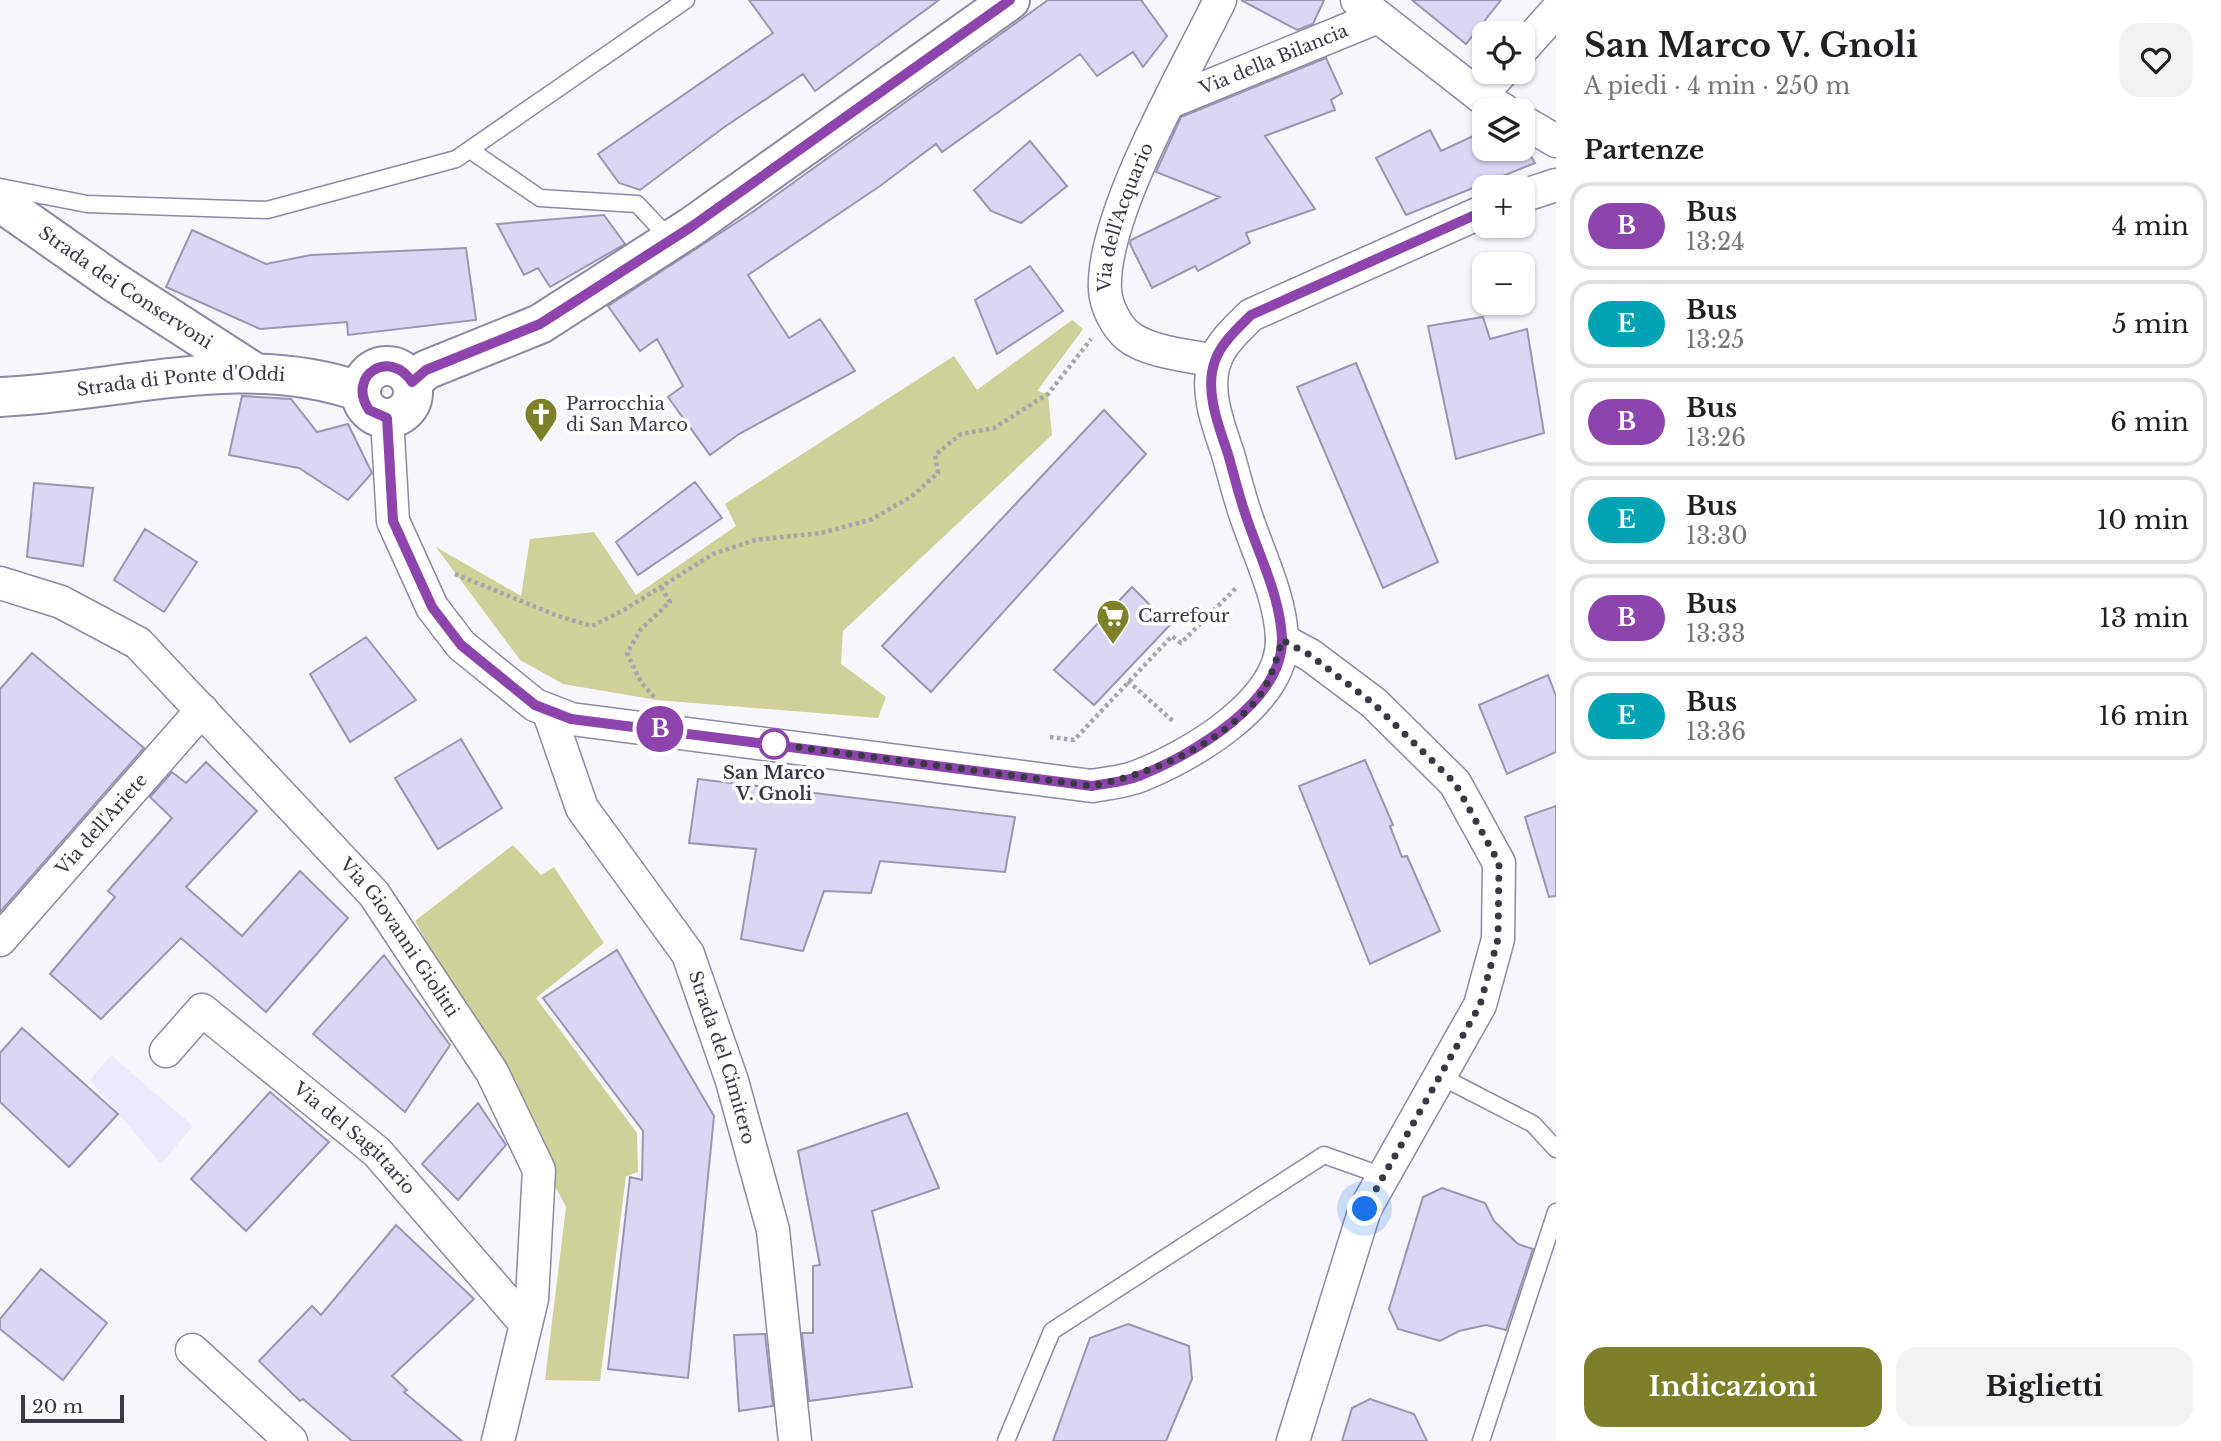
<!DOCTYPE html>
<html lang="it">
<meta charset="utf-8">
<style>
:root{--surface:#fff;--page:#f2f2f2;--text:#202124;--muted:#757577;--line:#e0e0e0;--accent:#7e8029}
body{margin:0;font-family:"Libre Baskerville",serif;background:var(--page);color:var(--text);height:100vh;display:flex;flex-direction:column;font-size:26px;white-space:nowrap}
*{box-sizing:border-box;margin:0}
p{font-size:23px;color:var(--muted)}
.icon{flex:none;width:38px;height:38px;fill:none;stroke:currentColor;stroke-width:2;stroke-linecap:round;stroke-linejoin:round}
.map{position:relative;flex:1;overflow:hidden}
.panel{display:flex;flex-direction:column;background:var(--surface);width:665px}
.panel>*{flex:none}
.badge{padding:0 14px;border-radius:23px;font-size:24px;line-height:46px}
.tools{position:absolute;left:1472px;top:21px;display:grid;gap:14px}
.tools a{display:grid;place-items:center;width:63px;height:63px;border-radius:14px;background:var(--surface);box-shadow:0 2px 5px #0004;font-size:35px}
.scale{position:absolute;left:21px;bottom:18px;width:103px;box-sizing:border-box;padding-left:7px;border:4px solid #3a3844;border-top:0;font-size:19px;line-height:24px;white-space:nowrap;color:#3a3844;-webkit-text-stroke:5px #fff;paint-order:stroke}
.you{position:absolute;width:35px;height:35px;margin:-18px;border:5px solid #fff;border-radius:50%;background:#1a73e8;box-shadow:0 0 0 10px #1a73e833}
.map>.badge{position:absolute;translate:-50% -50%;box-shadow:0 0 0 4px #fff}
h2{padding:0 28px;font-size:26px;line-height:63px}
.round{display:grid;place-items:center;flex:none;width:74px;height:74px;border-radius:21px;background:var(--page)}
.head{display:flex;align-items:center;justify-content:space-between;height:119px;padding:0 28px}
h1{font-size:33px;font-weight:700;line-height:52px}
.button{display:flex;gap:14px;margin-top:auto;padding:14px 28px}
.button a{flex:1;height:80px;border-radius:21px;background:var(--accent);color:#fff;font-size:28px;font-weight:700;line-height:80px;text-align:center}
.button a+a{background:var(--page);color:var(--text)}
ul{padding:0;list-style:none}
li{display:flex;align-items:center;gap:21px;height:88px;margin:0 14px 10px;padding:0 14px;border:4px solid var(--line);border-radius:21px}
li div{flex:1}
li b{display:block;font-size:26px}
li em{font-style:normal}
li .badge{min-width:77px;font-weight:700;text-align:center}
main{display:flex;flex:1;min-height:0}
.map>svg:first-child{display:block}
.built{fill:#ece8ff}
.green{fill:#ced198}
.building{fill:#dbd6f4;stroke:#9b95b2;stroke-width:2}
.lines{fill:none;stroke-linecap:round;stroke-linejoin:round}
.service-casing{stroke:#8d88a4;stroke-width:19}
.minor-casing{stroke:#8d88a4;stroke-width:35}
.tertiary-casing{stroke:#8d88a4;stroke-width:42}
.path{stroke:#a6a4ad;stroke-width:4.5;stroke-dasharray:3.5 3.5;stroke-linecap:butt}
.service{stroke:#fff;stroke-width:16}
.minor{stroke:#fff;stroke-width:32}
.tertiary{stroke:#fff;stroke-width:38}
.line-casing{stroke:#fff;stroke-width:16}
.line{stroke:#8e44ad;stroke-width:10}
.walk{stroke:#3a3844;stroke-width:7;stroke-dasharray:0 12.6}
.stop-dot{fill:#fff;stroke:#8e44ad;stroke-width:3.5}
.labels{text-anchor:middle;stroke-width:7;stroke-linejoin:round;paint-order:stroke}
.street-label{font-size:18px;fill:#3a3844;stroke:#fff}
.poi-label{font-size:18px;fill:#3a3844;stroke:#fff;text-anchor:start}
.stop-label{font-size:18px;font-weight:bold;fill:#3a3844;stroke:#fff}
</style>
<main>
<div class="map">
<svg width="1556" height="1441" viewBox="0 0 1556 1441">
<rect width="100%" height="100%" fill="#f7f6fc"/>
<path class="built" d="M 111,1055 L 193,1126 L 161,1164 L 90,1080 Z"/>
<path class="green" d="M 1072,320 L 1083,329 L 1037,391 L 1048,394 L 1052,435 L 843,631 L 841,664 L 886,697 L 878,718 L 657,700 L 563,684 L 520,660 L 436,547 L 521,596 L 530,539 L 594,532 L 636,595 L 736,526 L 725,504 L 954,356 L 977,390 Z
M 513,845 L 541,875 L 554,867 L 604,943 L 536,998 L 637,1133 L 638,1172 L 626,1176 L 600,1381 L 545,1380 L 566,1207 L 415,921 Z"/>
<path class="building" d="M 749,0 L 939,0 L 815,91 L 803,74 L 723,128 L 640,190 L 619,183 L 598,154 L 773,33 Z
M 1048,0 L 1141,0 L 1167,36 L 1143,67 L 1133,52 L 1097,76 L 1080,54 L 942,152 L 936,144 L 880,186 L 748,275 L 789,338 L 820,319 L 855,371 L 739,434 L 710,455 L 668,397 L 683,386 L 657,339 L 640,351 L 608,306 L 751,213 Z
M 1241,0 L 1324,0 L 1313,24 L 1297,30 Z
M 1412,0 L 1501,0 L 1466,44 Z
M 1326,58 L 1342,93 L 1331,100 L 1335,110 L 1265,136 L 1315,209 L 1246,233 L 1250,243 L 1198,271 L 1195,266 L 1152,288 L 1130,244 L 1131,240 L 1220,197 L 1156,172 L 1181,117 Z
M 1430,130 L 1441,151 L 1484,131 L 1484,149 L 1522,149 L 1522,143 L 1535,163 L 1406,215 L 1376,158 Z
M 1030,141 L 1067,186 L 1021,223 L 991,211 L 974,190 Z
M 604,215 L 625,244 L 550,287 L 538,268 L 524,275 L 497,224 Z
M 192,230 L 266,264 L 311,255 L 466,248 L 476,320 L 348,335 L 347,322 L 260,329 L 166,287 Z
M 1030,266 L 1063,311 L 997,354 L 975,300 Z
M 1483,317 L 1490,339 L 1527,329 L 1544,433 L 1456,459 L 1428,326 Z
M 1356,363 L 1438,562 L 1383,588 L 1297,387 Z
M 242,396 L 291,399 L 317,432 L 348,424 L 372,473 L 348,500 L 299,468 L 229,455 Z
M 1104,410 L 1146,454 L 931,692 L 882,646 Z
M 695,482 L 722,518 L 638,575 L 616,542 Z
M 34,483 L 93,488 L 83,566 L 27,557 Z
M 145,529 L 197,562 L 164,612 L 114,580 Z
M 1132,587 L 1170,625 L 1094,705 L 1054,670 Z
M 366,637 L 416,700 L 350,742 L 310,674 Z
M 32,653 L 144,748 L 0,912 L 0,689 Z
M 1548,675 L 1556,696 L 1556,752 L 1507,774 L 1479,705 Z
M 461,739 L 502,808 L 438,849 L 395,778 Z
M 1365,760 L 1393,825 L 1390,826 L 1402,857 L 1407,856 L 1440,931 L 1370,964 L 1299,786 Z
M 206,762 L 257,811 L 186,887 L 242,936 L 300,871 L 348,918 L 266,1012 L 181,938 L 101,1019 L 50,974 L 115,897 L 108,891 L 172,818 L 150,797 L 172,772 L 186,783 Z
M 698,779 L 1015,817 L 1005,872 L 880,861 L 871,893 L 824,891 L 803,951 L 741,939 L 756,849 L 689,843 Z
M 1556,806 L 1556,896 L 1549,897 L 1525,817 Z
M 617,950 L 714,1116 L 688,1378 L 608,1369 L 630,1177 L 642,1180 L 643,1131 L 543,998 Z
M 384,955 L 450,1045 L 405,1112 L 313,1034 Z
M 22,1028 L 118,1114 L 69,1167 L 0,1102 L 0,1053 Z
M 270,1092 L 329,1142 L 246,1231 L 191,1179 Z
M 478,1103 L 506,1145 L 458,1200 L 422,1164 Z
M 907,1113 L 939,1188 L 872,1211 L 912,1387 L 809,1401 L 802,1333 L 813,1333 L 813,1266 L 820,1265 L 798,1151 Z
M 1442,1188 L 1485,1203 L 1494,1221 L 1518,1244 L 1533,1249 L 1506,1330 L 1486,1325 L 1459,1331 L 1440,1341 L 1398,1329 L 1389,1309 L 1423,1197 Z
M 396,1225 L 474,1299 L 392,1376 L 407,1390 L 404,1392 L 462,1441 L 352,1441 L 303,1399 L 300,1401 L 259,1361 L 312,1306 L 321,1315 Z
M 41,1269 L 107,1323 L 63,1380 L 0,1329 L 0,1319 Z
M 1128,1324 L 1189,1346 L 1192,1379 L 1166,1441 L 1053,1441 L 1090,1338 Z
M 765,1334 L 773,1406 L 739,1411 L 734,1335 Z
M 1370,1399 L 1414,1414 L 1427,1441 L 1342,1441 L 1352,1408 Z"/>
<g class="lines">
<defs>
<path id="service" d="M 470,150 L 540,198 L 637,204 L 671,240
M 0,187 L 87,204 L 267,210 L 456,159 L 686,0
M 1440,1076 L 1533,1124 L 1556,1149
M 1006,1441 L 1052,1331 L 1324,1155 L 1383,1176
M 1481,1441 L 1556,1212"/>
<g id="minor">
<path d="M 1357,0 L 1480,96 L 1504,110"/>
<path d="M 1522,49 L 1556,11"/>
<path d="M 1480,96 L 1502,72"/>
<path id="s1" d="M 1170,102 L 1378,17"/>
<path d="M 1522,121 L 1556,141"/>
<path d="M 1522,196 L 1556,185"/>
<path id="s2" d="M 1215,361 C 1191,356 1147,352 1128,336 C 1116,326 1106,306 1105,290 C 1101,215 1186,71 1220,0"/>
<path d="M 387,418 L 393,521 L 432,607 L 461,645 L 535,705 L 571,719 L 1092,786 C 1107,783 1125,782 1139,776 C 1190,756 1284,702 1282,638 C 1280,596 1259,555 1246,516 C 1239,496 1234,475 1228,454 C 1219,427 1204,390 1215,361 C 1221,343 1238,328 1251,315 L 1484,211"/>
<path id="s3" d="M 0,583 L 61,602 L 138,643 L 374,894 L 492,1072 L 539,1170 L 532,1299 L 498,1441"/>
<path d="M 1282,640 L 1310,655 L 1374,703 L 1455,783 L 1499,863 L 1498,939 L 1480,1005 L 1365,1209 L 1293,1441"/>
<path id="s4" d="M 549,713 L 582,808 L 688,954 L 732,1081 L 773,1230 L 795,1441"/>
<path id="s5" d="M 0,940 L 202,710"/>
<path id="s6" d="M 166,1051 L 202,1010 L 377,1152 L 526,1324"/>
<path d="M 192,1350 L 291,1441"/>
</g>
<g id="tertiary">
<path id="s7" d="M 0,202 L 114,282 L 252,371"/>
<circle cx="387" cy="392" r="26"/>
<path d="M 412,382 L 426,370 L 540,324 L 691,227 L 1010,0"/>
<path id="s8" d="M 0,397 C 120,392 244,350 361,392"/>
</g>
</defs>
<use href="#service" class="service-casing"/>
<use href="#minor" class="minor-casing"/>
<use href="#tertiary" class="tertiary-casing"/>
<path class="path" d="M 455,574 L 558,616 L 592,626 L 624,610 L 713,554 L 755,540 L 821,533 L 870,520 L 911,497 L 938,473 L 935,455 L 961,434 L 994,428 L 1048,394 L 1091,339
M 1128,681 L 1174,722
M 654,697 L 641,682 L 627,653 L 641,629 L 670,602 L 661,587
M 1050,737 L 1074,740 L 1172,636 L 1181,643 L 1237,587"/>
<use href="#service" class="service"/>
<use href="#minor" class="minor"/>
<use href="#tertiary" class="tertiary"/>
</g>
<g class="lines">
<defs>
<path id="line" d="M 1010,0 L 691,227 L 540,324 L 426,370 L 412,382 C 390,348 346,375 369,410 L 387,418 L 393,521 L 432,607 L 461,645 L 535,705 L 571,719 L 1092,786 C 1107,783 1125,782 1139,776 C 1190,756 1284,702 1282,638 C 1280,596 1259,555 1246,516 C 1239,496 1234,475 1228,454 C 1219,427 1204,390 1215,361 C 1221,343 1238,328 1251,315 L 1484,211"/>
</defs>
<use href="#line" class="line-casing"/>
<use href="#line" class="line"/>
<path class="walk" d="M 774,744 L 1092,786 C 1150,774 1213,748 1254,703 C 1269,686 1276,662 1282,640 L 1310,655 L 1374,704 L 1455,783 L 1499,863 L 1498,939 L 1480,1005 L 1365,1209"/>
</g>
<defs>
<symbol id="church-pin" viewBox="-11 -11 22 30"><path d="M0 17L-7.5 6A9.5 9.5 0 1 1 7.5 6Z" fill="#7e8029" stroke="#fff"/><path d="M-1.2-6h2.4v3.5h3.3v2.4h-3.3V6h-2.4V-.1h-3.3v-2.4h3.3Z" fill="#fff"/></symbol>
<symbol id="supermarket-pin" viewBox="-11 -11 22 30"><path d="M0 17L-7.5 6A9.5 9.5 0 1 1 7.5 6Z" fill="#7e8029" stroke="#fff"/><path d="M-6-5.5h2.5l.6 2H6L4.5 2H-2.5L-4.4-4H-6ZM-1.5 3.2a1.3 1.3 0 1 0 .1 0ZM3 3.2a1.3 1.3 0 1 0 .1 0Z" fill="#fff"/></symbol>
</defs>
<g fill-rule="evenodd">
<use href="#church-pin" x="522" y="395" width="38" height="52"/>
<use href="#supermarket-pin" x="1094" y="597" width="38" height="52"/>
</g>
<circle class="stop-dot" cx="774" cy="744" r="14"/>
<g class="labels">
<g class="street-label">
<text dy="6" stroke="none"><textPath href="#s1" startOffset="112">Via della Bilancia</textPath></text>
<text dy="6" stroke="none"><textPath href="#s2" startOffset="220">Via dell'Acquario</textPath></text>
<text dy="6" stroke="none"><textPath href="#s7" startOffset="152">Strada dei Conservoni</textPath></text>
<text dy="6" stroke="none"><textPath href="#s8" startOffset="182">Strada di Ponte d'Oddi</textPath></text>
<text dy="6" stroke="none"><textPath href="#s5" startOffset="154">Via dell'Ariete</textPath></text>
<text dy="6" stroke="none"><textPath href="#s3" startOffset="546">Via Giovanni Giolitti</textPath></text>
<text dy="6" stroke="none"><textPath href="#s4" startOffset="390">Strada del Cimitero</textPath></text>
<text dy="6" stroke="none"><textPath href="#s6" startOffset="254">Via del Sagittario</textPath></text>
</g>
<g class="poi-label">
<text x="566" y="410">Parrocchia<tspan x="566" dy="21">di San Marco</tspan></text>
<text x="1138" y="622">Carrefour</text>
</g>
<g class="stop-label">
<text x="774" y="779">San Marco<tspan x="774" dy="21">V. Gnoli</tspan></text>
</g>
</g>
</svg>
<div class="tools">
<a><svg class="icon" aria-label="locate" viewBox="0 0 24 24"><circle cx="12" cy="12" r="6"/><path d="M12 2v4M12 18v4M2 12h4M18 12h4"/></svg></a>
<a><svg class="icon" aria-label="layers" viewBox="0 0 24 24"><path d="M12 4l9 5-9 5-9-5zM3 14l9 5 9-5"/></svg></a>
<a>+</a>
<a>−</a>
</div>
<div class="scale">20 m</div>
<div class="you" style="left:1365px;top:1209px"></div>
<b class="badge" style="left:660px;top:729px;background:#8e44ad;color:#fff">B</b>
</div>
<section class="panel">
<div class="head"><div><h1>San Marco V. Gnoli</h1><p>A piedi · 4 min · 250 m</p></div><a class="round"><svg class="icon" aria-label="heart" viewBox="0 0 24 24"><path d="M12 20l-8-8c-3-5 5-10 8-4 3-6 11-1 8 4z"/></svg></a></div>
<h2>Partenze</h2>
<ul>
<li><span class="badge" style="background:#8e44ad;color:#fff">B</span><div><b>Bus</b><p>13:24</p></div><em>4 min</em></li>
<li><span class="badge" style="background:#00a3b4;color:#fff">E</span><div><b>Bus</b><p>13:25</p></div><em>5 min</em></li>
<li><span class="badge" style="background:#8e44ad;color:#fff">B</span><div><b>Bus</b><p>13:26</p></div><em>6 min</em></li>
<li><span class="badge" style="background:#00a3b4;color:#fff">E</span><div><b>Bus</b><p>13:30</p></div><em>10 min</em></li>
<li><span class="badge" style="background:#8e44ad;color:#fff">B</span><div><b>Bus</b><p>13:33</p></div><em>13 min</em></li>
<li><span class="badge" style="background:#00a3b4;color:#fff">E</span><div><b>Bus</b><p>13:36</p></div><em>16 min</em></li>
</ul>
<div class="button"><a>Indicazioni</a><a>Biglietti</a></div>
</section>
</main>
